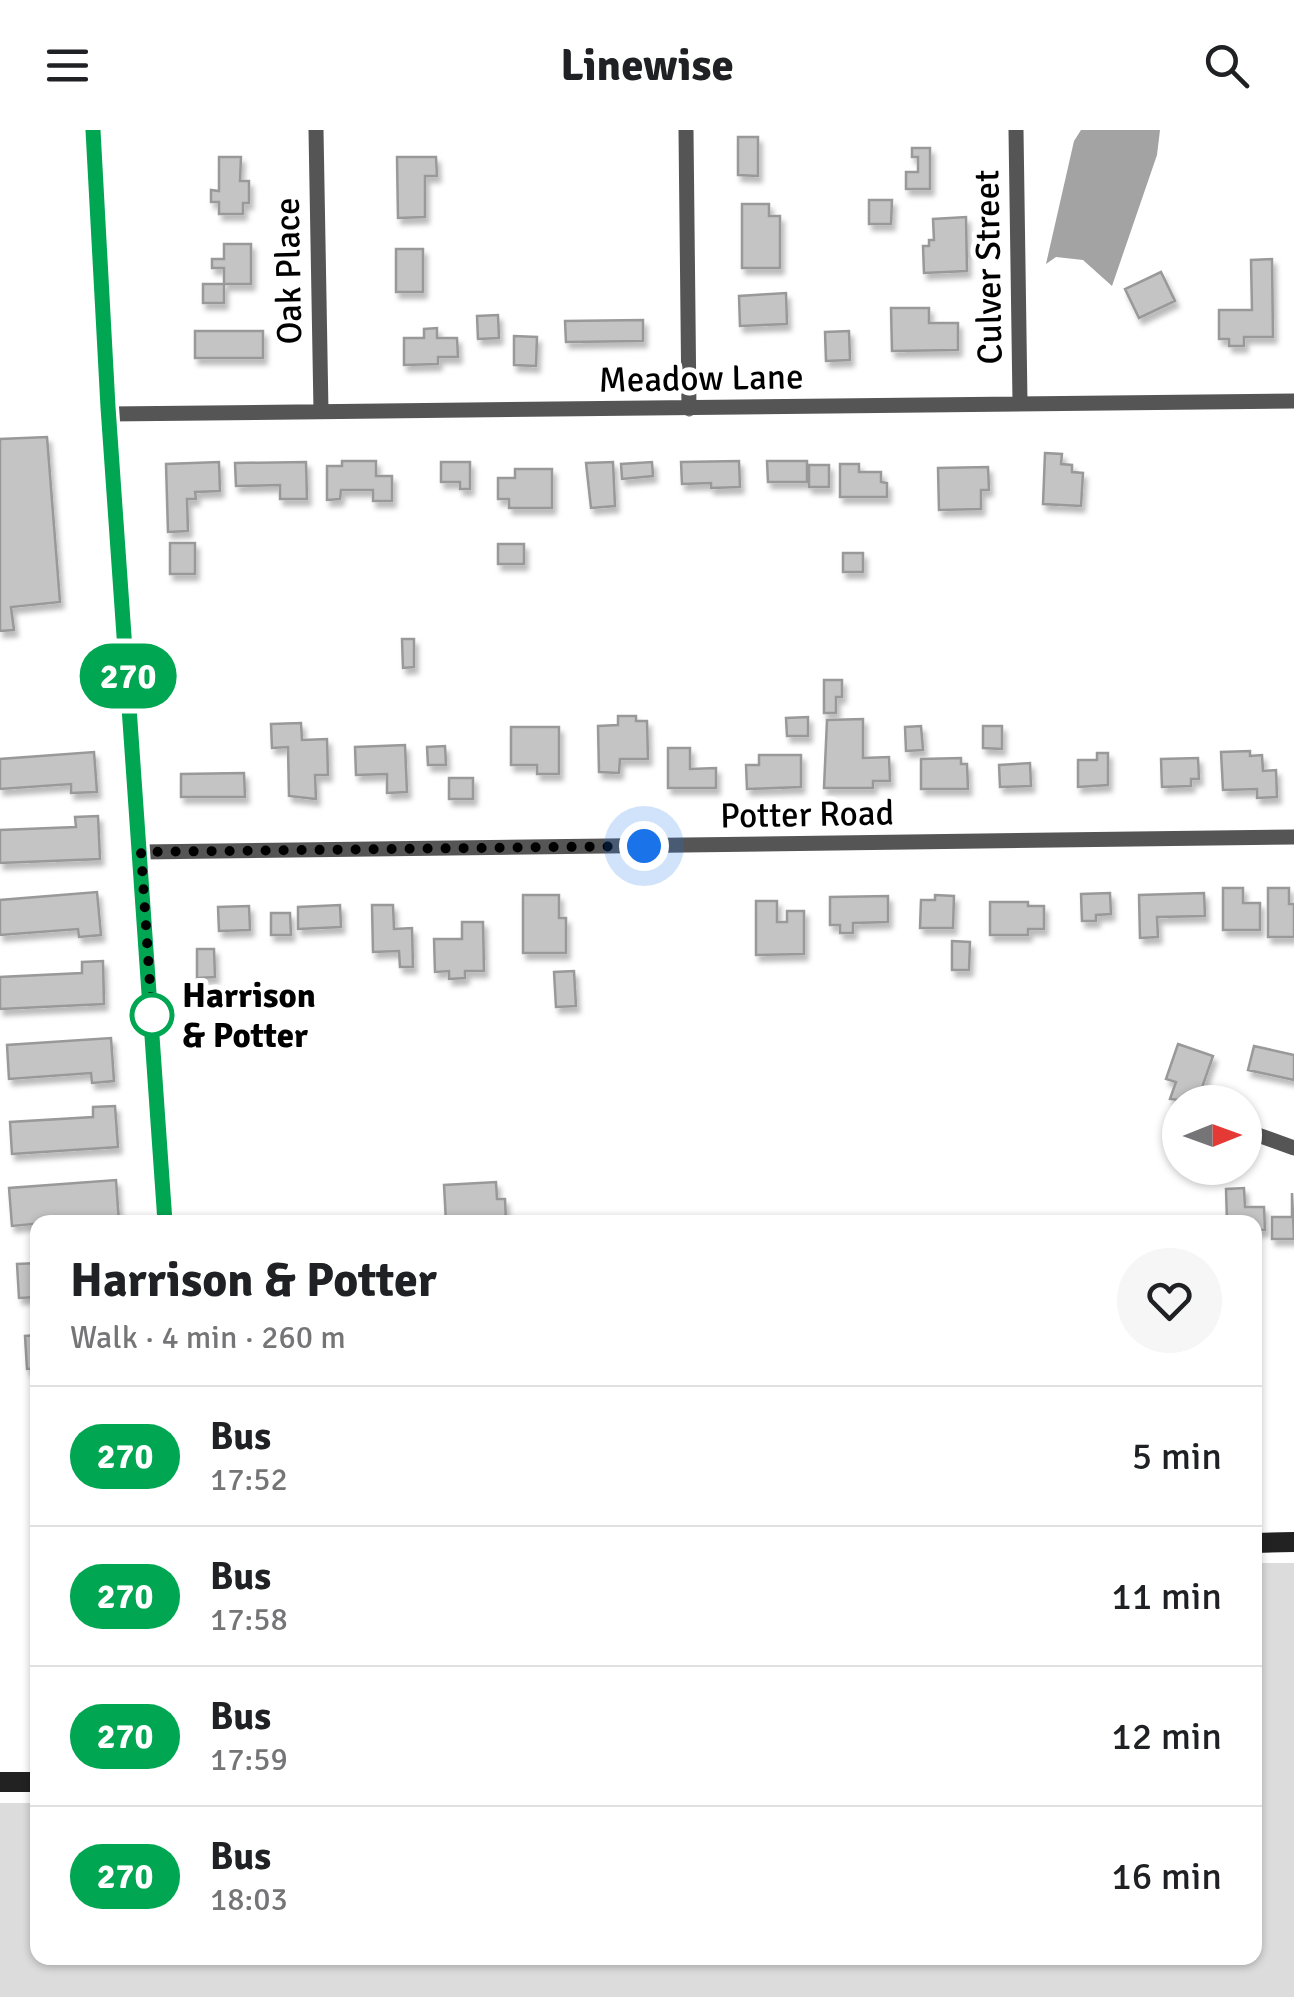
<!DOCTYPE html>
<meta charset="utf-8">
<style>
:root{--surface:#fff;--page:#f6f6f6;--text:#202124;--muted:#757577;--line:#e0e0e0}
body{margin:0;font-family:Signika,sans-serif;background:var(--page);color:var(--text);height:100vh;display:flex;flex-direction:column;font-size:38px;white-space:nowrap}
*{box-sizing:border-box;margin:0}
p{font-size:32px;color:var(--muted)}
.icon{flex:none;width:55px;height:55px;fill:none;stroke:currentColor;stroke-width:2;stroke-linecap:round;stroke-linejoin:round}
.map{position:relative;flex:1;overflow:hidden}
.drawer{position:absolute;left:30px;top:1085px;width:1232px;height:750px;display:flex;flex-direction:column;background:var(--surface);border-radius:20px;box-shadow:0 2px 8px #0004}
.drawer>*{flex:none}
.badge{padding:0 20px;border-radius:32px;font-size:35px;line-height:65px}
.needle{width:65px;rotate:89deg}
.fabs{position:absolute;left:1162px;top:955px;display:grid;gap:20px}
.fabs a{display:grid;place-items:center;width:100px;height:100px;border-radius:50%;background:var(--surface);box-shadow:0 2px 8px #0004;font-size:50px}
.you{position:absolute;width:50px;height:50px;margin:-25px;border:8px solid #fff;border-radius:50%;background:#1a73e8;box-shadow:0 0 0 15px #1a73e833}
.map>.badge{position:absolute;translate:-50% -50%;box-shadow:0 0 0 5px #fff}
.round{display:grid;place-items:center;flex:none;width:105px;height:105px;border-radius:52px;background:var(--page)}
.summary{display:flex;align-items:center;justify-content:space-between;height:170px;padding:0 40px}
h1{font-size:48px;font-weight:800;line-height:75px}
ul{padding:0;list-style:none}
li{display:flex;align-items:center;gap:30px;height:140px;padding:0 40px;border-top:2px solid var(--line)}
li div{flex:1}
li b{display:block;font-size:38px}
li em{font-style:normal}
li .badge{min-width:110px;font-weight:700;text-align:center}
header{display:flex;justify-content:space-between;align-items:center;height:130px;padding:0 40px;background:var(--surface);font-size:45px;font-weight:800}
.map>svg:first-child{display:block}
.green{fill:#dcdcdc}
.water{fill:#a3a3a3}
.building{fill:#c4c4c4;stroke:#999;stroke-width:2.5;filter:url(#shadow)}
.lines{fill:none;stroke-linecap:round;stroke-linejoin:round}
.street{stroke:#555;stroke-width:15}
.secondary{stroke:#222;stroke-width:20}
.line-casing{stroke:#fff;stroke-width:22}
.line{stroke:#00a651;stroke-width:15}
.walk{stroke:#000;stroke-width:10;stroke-dasharray:0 18}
.stop-dot{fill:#fff;stroke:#00a651;stroke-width:5}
.labels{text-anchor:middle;stroke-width:10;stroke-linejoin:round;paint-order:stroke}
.street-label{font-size:35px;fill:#000;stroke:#fff}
.stop-label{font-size:35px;font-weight:bold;fill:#000;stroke:#fff;text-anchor:start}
</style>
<header><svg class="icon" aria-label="menu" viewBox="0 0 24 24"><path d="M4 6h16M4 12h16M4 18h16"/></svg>Linewise<svg class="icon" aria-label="search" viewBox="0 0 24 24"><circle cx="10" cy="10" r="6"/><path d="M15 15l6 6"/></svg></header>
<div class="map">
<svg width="1294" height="1867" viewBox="0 0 1294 1867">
<defs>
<filter id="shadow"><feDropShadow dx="3.5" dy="6" stdDeviation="2.5" flood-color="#0004"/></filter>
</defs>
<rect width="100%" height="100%" fill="#fff"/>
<path class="green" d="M 1255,1433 L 1294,1433 L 1294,1867 L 0,1867 L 0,1673 L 37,1673 L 38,1828 L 1255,1828 Z"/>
<path class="water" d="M 1081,0 L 1160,0 L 1157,25 L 1112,156 L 1083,130 L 1056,127 L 1046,134 L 1074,11 Z"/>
<path class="building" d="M 738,7 L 758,7 L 758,46 L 738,45 Z
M 912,18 L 930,18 L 930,59 L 906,59 L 906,42 L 918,42 L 918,27 L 912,27 Z
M 219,27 L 241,27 L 240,51 L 249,51 L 249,73 L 243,73 L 243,84 L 219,84 L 219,72 L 211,72 L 211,60 L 219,61 Z
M 397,27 L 436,27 L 437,46 L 425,46 L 425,87 L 398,88 Z
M 869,70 L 892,70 L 891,94 L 869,94 Z
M 742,74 L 769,74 L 769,86 L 780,86 L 780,138 L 742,138 Z
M 966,87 L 967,141 L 924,143 L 923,116 L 929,116 L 929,110 L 934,110 L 933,89 Z
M 224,114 L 251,114 L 251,154 L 224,154 L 224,138 L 212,138 L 212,129 L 224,129 Z
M 396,119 L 423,119 L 423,162 L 396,162 Z
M 1272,129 L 1273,207 L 1244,207 L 1244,216 L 1229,216 L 1229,209 L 1219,209 L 1219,180 L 1252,180 L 1251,130 Z
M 1161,142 L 1175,171 L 1139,188 L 1125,159 Z
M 203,154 L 224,154 L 224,173 L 203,173 Z
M 786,163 L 787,194 L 740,196 L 739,166 Z
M 891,178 L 929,178 L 929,193 L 958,193 L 958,220 L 892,221 Z
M 498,185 L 499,208 L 478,209 L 477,186 Z
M 643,190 L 643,211 L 566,212 L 565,191 Z
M 437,198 L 437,208 L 457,208 L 458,227 L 438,227 L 438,234 L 404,235 L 404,208 L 424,208 L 424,199 Z
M 195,201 L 263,201 L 263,228 L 195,228 Z
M 849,201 L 850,230 L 826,231 L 825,202 Z
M 514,206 L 537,207 L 536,236 L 514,235 Z
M 47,307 L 60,472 L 11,477 L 14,500 L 0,501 L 0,309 Z
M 1045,323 L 1062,324 L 1061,334 L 1072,335 L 1072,342 L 1083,343 L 1081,376 L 1043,374 Z
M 342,331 L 376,331 L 376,346 L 392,346 L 392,371 L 373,371 L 373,360 L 341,360 L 340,369 L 327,370 L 327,336 L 342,336 Z
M 739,331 L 740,357 L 711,358 L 711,353 L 682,354 L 681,332 Z
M 767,331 L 807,331 L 807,352 L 768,352 Z
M 219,332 L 220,361 L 195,362 L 196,369 L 187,369 L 188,401 L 168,402 L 166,334 Z
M 306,332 L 307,369 L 280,369 L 280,355 L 236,356 L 235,333 Z
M 441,332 L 470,332 L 470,359 L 460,359 L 460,352 L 441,352 Z
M 613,332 L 615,376 L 591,378 L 586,333 Z
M 652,332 L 653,346 L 622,349 L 621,334 Z
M 840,334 L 859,334 L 859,342 L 881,342 L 881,352 L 887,353 L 887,367 L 840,367 Z
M 809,335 L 829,335 L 829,357 L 809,357 Z
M 988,337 L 989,360 L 981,360 L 981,379 L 939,380 L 938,338 Z
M 515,339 L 552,339 L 552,378 L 509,378 L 509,369 L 498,369 L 498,348 L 515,348 Z
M 170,413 L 195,413 L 195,444 L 170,444 Z
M 498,414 L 524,414 L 524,434 L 498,434 Z
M 843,423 L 863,423 L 863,442 L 843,442 Z
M 402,509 L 414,509 L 414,537 L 403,538 Z
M 824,550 L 842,550 L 842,567 L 836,567 L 836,583 L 824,583 Z
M 618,586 L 636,586 L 636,591 L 647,591 L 648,629 L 620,629 L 619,643 L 599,642 L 598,596 L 618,595 Z
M 808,587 L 808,606 L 787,606 L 786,588 Z
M 863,589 L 863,628 L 889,627 L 890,651 L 873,651 L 873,658 L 824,658 L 827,590 Z
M 301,593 L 302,610 L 327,609 L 328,645 L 315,645 L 316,669 L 289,666 L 288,617 L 272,618 L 271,594 Z
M 921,596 L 923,620 L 906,621 L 905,597 Z
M 983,596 L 1002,596 L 1002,619 L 983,618 Z
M 511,597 L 559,597 L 559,644 L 537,644 L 537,635 L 511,635 Z
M 405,615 L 407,662 L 387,663 L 387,644 L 356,645 L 355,617 Z
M 445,616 L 446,635 L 428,635 L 427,617 Z
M 668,618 L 690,618 L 690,639 L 716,638 L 716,658 L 668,658 Z
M 1250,621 L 1250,626 L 1262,625 L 1263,641 L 1276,640 L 1277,667 L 1257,668 L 1257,659 L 1223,660 L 1221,622 Z
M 94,622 L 97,662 L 71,663 L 71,654 L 0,659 L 0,629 Z
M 1097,623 L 1108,623 L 1108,655 L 1078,657 L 1078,630 L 1097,630 Z
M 759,625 L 801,625 L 801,657 L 747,659 L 746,635 L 759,635 Z
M 961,628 L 961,634 L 967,634 L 968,659 L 921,659 L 921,629 Z
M 1198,628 L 1199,649 L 1191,649 L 1191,656 L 1162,657 L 1161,629 Z
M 1030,633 L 1031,656 L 1000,657 L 999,635 Z
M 244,643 L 245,667 L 181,667 L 181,644 Z
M 449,648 L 473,648 L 473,669 L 449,669 Z
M 98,686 L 100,729 L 0,733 L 0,700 L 76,697 L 75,687 Z
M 1223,758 L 1243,758 L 1243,773 L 1260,773 L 1260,800 L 1223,800 Z
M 1268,758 L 1289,758 L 1289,774 L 1294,774 L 1294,807 L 1268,807 Z
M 97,762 L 101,805 L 79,807 L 78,799 L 0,805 L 0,770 Z
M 1110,763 L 1111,784 L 1096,785 L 1096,791 L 1082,791 L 1081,764 Z
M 1204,763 L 1205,786 L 1157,787 L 1158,807 L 1140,808 L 1139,765 Z
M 523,765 L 559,765 L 559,788 L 566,788 L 566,823 L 523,823 Z
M 935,765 L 954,766 L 953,798 L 920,798 L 921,770 L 935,770 Z
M 888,766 L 888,792 L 853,793 L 853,803 L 840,803 L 840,795 L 830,795 L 830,767 Z
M 756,771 L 777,771 L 777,792 L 787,792 L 787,781 L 804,781 L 804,824 L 756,825 Z
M 990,772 L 1028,772 L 1028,776 L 1044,776 L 1044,799 L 1028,799 L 1028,805 L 990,805 Z
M 340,775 L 341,797 L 298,799 L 298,777 Z
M 372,775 L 393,775 L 394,799 L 412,798 L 413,837 L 400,837 L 399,821 L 373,822 Z
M 249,776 L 250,800 L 219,801 L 218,777 Z
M 271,783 L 290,783 L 291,805 L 271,805 Z
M 462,792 L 483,792 L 484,841 L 465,841 L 465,848 L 449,849 L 449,841 L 435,842 L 434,809 L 462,809 Z
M 952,811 L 970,812 L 969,840 L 952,840 Z
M 197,819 L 214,819 L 215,847 L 197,848 Z
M 103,831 L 104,874 L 0,879 L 0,847 L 82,843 L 82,832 Z
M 574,841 L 576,876 L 556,877 L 554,842 Z
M 111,908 L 114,951 L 92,953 L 91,943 L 9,949 L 7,915 Z
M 1178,914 L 1213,926 L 1197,972 L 1170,969 L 1176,952 L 1166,949 Z
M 1254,916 L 1294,925 L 1294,950 L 1248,940 Z
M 115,976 L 118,1017 L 12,1024 L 10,992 L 93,987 L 93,977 Z
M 116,1050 L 119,1092 L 98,1092 L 97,1088 L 12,1096 L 9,1058 Z
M 496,1052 L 497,1069 L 505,1069 L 506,1092 L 446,1092 L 444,1055 Z
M 1244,1058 L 1245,1077 L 1264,1077 L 1265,1100 L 1255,1100 L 1255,1092 L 1227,1092 L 1226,1059 Z
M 1292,1063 L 1294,1109 L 1272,1109 L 1272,1087 L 1292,1087 Z
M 38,1133 L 38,1167 L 19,1168 L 17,1134 Z
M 38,1205 L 38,1238 L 27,1239 L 25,1206 Z"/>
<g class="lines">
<path class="street" d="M 93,0 L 109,284 L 165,1092
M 316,0 L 321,281
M 686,0 L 689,279
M 1016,0 L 1020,272
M 109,284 L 1294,271
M 141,722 L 1294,707
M 1258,1005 L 1294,1018"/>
<path class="secondary" d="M 1255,1413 L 1294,1412
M 0,1652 L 38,1652"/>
</g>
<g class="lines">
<defs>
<path id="line" d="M 93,0 L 108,277 L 165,1092"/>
</defs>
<use href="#line" class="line-casing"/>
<use href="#line" class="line"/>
<path class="walk" d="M 152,885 L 141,722 L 644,716"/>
</g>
<circle class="stop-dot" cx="152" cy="885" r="20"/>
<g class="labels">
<g class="street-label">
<text transform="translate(988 137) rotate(-91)" y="12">Culver Street</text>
<text transform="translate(288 141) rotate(-91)" y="12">Oak Place</text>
<text transform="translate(701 248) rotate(-1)" y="12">Meadow Lane</text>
<text transform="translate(807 684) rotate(-1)" y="12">Potter Road</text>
</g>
<g class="stop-label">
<text x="182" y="877">Harrison<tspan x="182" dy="40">&amp; Potter</tspan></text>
</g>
</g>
</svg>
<div class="fabs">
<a><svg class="needle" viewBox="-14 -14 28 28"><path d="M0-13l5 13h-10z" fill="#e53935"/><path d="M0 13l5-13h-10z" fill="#757577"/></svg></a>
</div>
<div class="you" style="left:644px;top:716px"></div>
<b class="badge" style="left:128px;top:546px;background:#00a651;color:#fff">270</b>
<section class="drawer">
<div class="summary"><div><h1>Harrison &amp; Potter</h1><p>Walk · 4 min · 260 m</p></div><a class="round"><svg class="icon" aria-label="heart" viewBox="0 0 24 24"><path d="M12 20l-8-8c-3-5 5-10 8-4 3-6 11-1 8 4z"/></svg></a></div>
<ul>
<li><span class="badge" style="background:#00a651;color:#fff">270</span><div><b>Bus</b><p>17:52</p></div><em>5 min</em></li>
<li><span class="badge" style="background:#00a651;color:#fff">270</span><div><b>Bus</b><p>17:58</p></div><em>11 min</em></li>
<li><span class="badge" style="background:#00a651;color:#fff">270</span><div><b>Bus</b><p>17:59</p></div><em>12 min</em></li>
<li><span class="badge" style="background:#00a651;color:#fff">270</span><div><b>Bus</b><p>18:03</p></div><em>16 min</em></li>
</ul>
</section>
</div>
